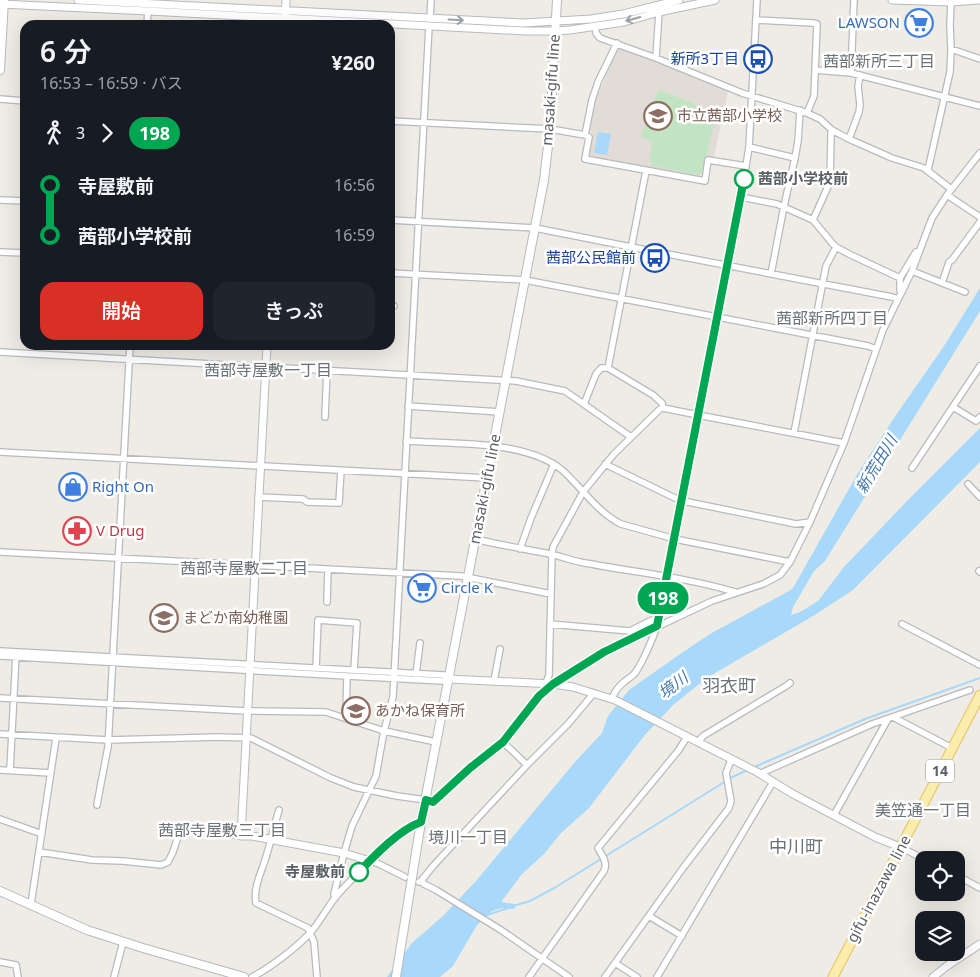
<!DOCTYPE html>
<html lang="ja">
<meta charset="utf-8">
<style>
:root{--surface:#171b24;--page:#20242c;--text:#f1f3f6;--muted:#9ea1a6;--accent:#d93025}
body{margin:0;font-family:"Noto Sans","Noto Sans JP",sans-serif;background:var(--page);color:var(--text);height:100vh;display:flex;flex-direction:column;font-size:19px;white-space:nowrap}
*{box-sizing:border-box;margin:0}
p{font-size:16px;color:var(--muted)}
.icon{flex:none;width:28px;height:28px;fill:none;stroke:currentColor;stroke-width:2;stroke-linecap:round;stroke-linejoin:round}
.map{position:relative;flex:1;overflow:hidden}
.drawer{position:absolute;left:20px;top:20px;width:375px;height:330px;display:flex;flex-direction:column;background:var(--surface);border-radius:15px;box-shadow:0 5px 20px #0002}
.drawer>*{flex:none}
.badge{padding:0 10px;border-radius:16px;font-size:18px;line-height:32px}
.controls{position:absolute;left:915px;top:851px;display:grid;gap:10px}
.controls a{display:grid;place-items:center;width:50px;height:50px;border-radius:10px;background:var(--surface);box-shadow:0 5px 20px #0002;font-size:25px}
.map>.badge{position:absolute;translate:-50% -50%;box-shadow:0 0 0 2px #fff}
.legs{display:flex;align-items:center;gap:8px;height:55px;padding:0 20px;font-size:16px}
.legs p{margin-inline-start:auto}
.overview{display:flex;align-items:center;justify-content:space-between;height:85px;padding:0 20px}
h1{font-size:28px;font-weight:600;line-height:38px}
.action{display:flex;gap:10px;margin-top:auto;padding:10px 20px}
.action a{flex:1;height:58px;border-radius:15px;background:var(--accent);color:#fff;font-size:20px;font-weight:600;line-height:58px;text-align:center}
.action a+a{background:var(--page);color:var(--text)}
ul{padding:0 20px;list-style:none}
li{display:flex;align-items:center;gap:18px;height:50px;font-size:19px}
li i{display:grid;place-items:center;width:8px;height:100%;margin:0 6px;background:currentColor}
li i::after{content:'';width:12px;height:12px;margin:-6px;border:4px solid;border-radius:50%;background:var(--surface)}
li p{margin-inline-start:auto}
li:first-child i{background:linear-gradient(#0000 50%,currentColor 0)}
li:last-child i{background:linear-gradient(currentColor 50%,#0000 0)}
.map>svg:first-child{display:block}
.education{fill:#e1ddd6}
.green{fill:#c3e4c2}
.water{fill:#a8d8fa}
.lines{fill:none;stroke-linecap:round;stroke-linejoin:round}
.stream{stroke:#a8d8fa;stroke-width:2}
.minor-casing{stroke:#b7babe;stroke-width:8}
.tertiary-casing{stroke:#b7babe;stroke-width:9}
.secondary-casing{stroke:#b6b9be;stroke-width:10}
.primary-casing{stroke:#e9c162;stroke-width:11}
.minor{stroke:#fff;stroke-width:5.5}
.tertiary{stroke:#fff;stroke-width:7}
.secondary{stroke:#fff;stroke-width:8}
.primary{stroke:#faecad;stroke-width:9}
.oneway{stroke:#9da0a2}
.line-1-casing{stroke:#fff;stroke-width:11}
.line-1{stroke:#00a651;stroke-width:8}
.stop-1-dot{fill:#fff;stroke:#00a651;stroke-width:2.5}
.labels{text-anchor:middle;stroke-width:5;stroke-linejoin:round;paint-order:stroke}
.shield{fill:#fff;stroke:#8d9092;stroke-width:1}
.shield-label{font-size:14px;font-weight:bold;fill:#5c6064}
.shop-label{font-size:15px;fill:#366cbe;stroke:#fff;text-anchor:start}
.transit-label{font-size:15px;fill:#164399;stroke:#fff;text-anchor:end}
.street-label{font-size:15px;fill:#5c6064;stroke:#fff}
.education-label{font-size:15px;fill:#785e54;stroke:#fff;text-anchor:start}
.stop-label{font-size:15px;font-weight:bold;fill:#5c6064;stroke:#fff;text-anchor:start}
.health-label{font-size:15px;fill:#be3a42;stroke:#fff;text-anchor:start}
.neighbourhood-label{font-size:16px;fill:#6d7276;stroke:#fff}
.water-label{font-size:16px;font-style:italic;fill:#4679ac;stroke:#fff}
.quarter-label{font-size:18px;fill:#6d7276;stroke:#fff}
</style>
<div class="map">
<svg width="980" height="977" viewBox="0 0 980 977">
<rect width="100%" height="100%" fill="#eeece4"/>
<path class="education" d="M 618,46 L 675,68 L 728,91 L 714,157 L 707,156 L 704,171 L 699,176 L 590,157 L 589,154 L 592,135 L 590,128 L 595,103 Z"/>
<path class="green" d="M 659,90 L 694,103 L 698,109 L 716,114 L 703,172 L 699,175 L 652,166 L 650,162 L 652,141 L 641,137 L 658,91 Z"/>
<path class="water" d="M 598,132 L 611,134 L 607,155 L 594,153 Z
M 980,288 L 980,311 L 825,561 L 814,571 L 793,607 L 791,615 L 800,612 L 818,601 L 844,567 L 907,501 L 980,428 L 980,462 L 853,590 L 813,616 L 715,673 L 698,685 L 673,705 L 644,736 L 589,808 L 561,833 L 544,854 L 522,874 L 501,902 L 514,904 L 515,909 L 501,908 L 492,911 L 477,925 L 453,966 L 440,977 L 387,977 L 412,943 L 443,916 L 476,881 L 575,762 L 602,733 L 608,716 L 629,690 L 683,652 L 710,634 L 789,591 L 793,588 L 858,473 L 894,418 L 944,346 Z"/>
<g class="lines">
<path class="stream" d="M 752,768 L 865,719 L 980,678
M 730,778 L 748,770
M 513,906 L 530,901 L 556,887 L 726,781
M 487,915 L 508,908"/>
<defs>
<path id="minor" d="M 430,19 L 431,0
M 756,20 L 813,23 L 817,24 L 814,96 L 807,113
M 853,24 L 891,26
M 147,25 L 148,11
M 595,26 L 596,33 L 600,38 L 656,58 L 742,93 L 807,113 L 820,119 L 832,130 L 849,139 L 892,158 L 924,168 L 951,189
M 617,43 L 598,82 L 592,100 L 585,135 L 589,137 L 585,159 L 705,181 L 708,160 L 746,166
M 951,49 L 980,59
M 656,58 L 659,12
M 815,70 L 851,73 L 980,106
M 851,73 L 854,0
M 0,99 L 25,101
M 390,121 L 550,129 L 585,135
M 849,139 L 859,112 L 860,105 L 858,86 L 860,75
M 749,147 L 795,158
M 928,170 L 950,72 L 951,49 L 950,25 L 951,0
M 947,195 L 980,217
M 741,197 L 777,204 L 813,220 L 832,243 L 836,247 L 851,255 L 900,278
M 0,200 L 25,201
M 390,220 L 535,228 L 631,247 L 892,297 L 898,299
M 813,220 L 830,182 L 831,133 L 832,130
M 0,252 L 25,253
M 912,271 L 965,292
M 390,273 L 525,280 L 868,346 L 876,349
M 771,274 L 784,206 L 795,158 L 798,141 L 800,110
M 942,283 L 949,262 L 952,260 L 980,222
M 902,292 L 900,290 L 900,278 L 916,252
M 390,306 L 394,306
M 0,352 L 516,381 L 565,391 L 631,437
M 608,368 L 646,171
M 584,404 L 596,374 L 601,368 L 608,368 L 653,395 L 662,403 L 663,408 L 698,415 L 844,443
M 408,406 L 500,412
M 953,407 L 976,421 L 980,417
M 325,417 L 327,369
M 794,433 L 826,266 L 836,247
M 406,441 C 451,444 526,440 562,470 C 567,474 571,479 576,484 C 589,498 603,515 621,524 L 675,539 L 790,562
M 0,452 L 487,478
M 605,464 L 677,499 L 683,501 L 796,524 L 810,522
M 912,468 L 980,366
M 968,484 L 980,497
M 258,497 L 303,499 L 307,502 L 339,503 L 341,470
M 475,539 C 500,545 525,549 550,554 C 560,556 570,560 580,562 C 631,572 685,577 735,592
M 520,549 L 531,518 L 554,464
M 0,552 L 461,576 L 551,594
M 979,571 L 980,572
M 327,602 L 328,569
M 550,624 L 630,631 L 654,619 L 659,619
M 902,624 L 980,665
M 0,651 L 444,675 L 448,679
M 0,656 L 347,676
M 316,668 L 318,620 L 357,623 L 354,670
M 416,674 L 420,643
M 494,681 L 500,649
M 546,683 L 549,675 L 551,594 L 552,554 L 553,547 L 583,492 L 614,454 L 660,409 L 663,408
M 0,698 L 247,711 L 326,712 L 384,731 L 436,742
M 612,699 C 614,693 618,687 623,683 C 627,679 632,677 635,673 C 643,662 656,632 659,619 L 746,166 L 749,147 L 757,0
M 893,717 L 952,748
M 345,718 L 346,714 L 347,676 L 443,681 L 448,679
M 0,734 L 108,740 L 219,737 L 251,738 L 331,778 L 354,787 L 397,796 L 433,801 L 470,768 L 503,742 L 539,696 L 553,684 L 604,652 L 712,601 L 763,584 L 780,575 L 790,562 L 810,522 L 844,443 L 883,330 L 912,271 L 932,218 L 947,195 L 980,153
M 503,742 L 527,765
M 698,742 L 703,736 L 786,686 L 790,683
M 0,770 L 51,773
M 10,770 L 16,654
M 759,774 L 872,724 L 970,690
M 97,805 L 101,783 L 108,747 L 130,345
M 279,810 C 274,826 271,841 266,857 C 262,871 253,887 256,903 L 308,928 L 314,942 L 317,977
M 834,815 L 888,719
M 0,819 L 42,834
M 900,847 L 926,860
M 39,852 L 92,860 L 123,861 L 161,865 L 168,862 L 173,852 L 180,830 L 201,830 L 233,835 L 241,836
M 370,861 L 379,864 L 405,877
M 956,875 L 980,888
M 421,881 L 424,884 L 436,890 L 501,930 L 569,977
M 419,882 L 421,881 L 434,865 L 527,765 L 568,724 L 594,693
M 335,898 L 334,894 L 344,853 L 352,826 L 376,776 L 384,731 L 393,697 L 429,26
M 31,904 L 56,738
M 649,916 L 682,936
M 0,962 L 16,965 L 18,977
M 615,963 L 637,977
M 114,977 L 123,942
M 252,977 C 270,968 296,948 310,933 C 320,922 326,909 335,898 C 340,891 347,885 353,878 C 370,860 398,830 421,822
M 529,977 L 604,871 C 608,862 602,856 598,848 L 678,751 L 687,737
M 605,977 L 683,868 L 729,808 L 731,801 L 726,773 L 731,760
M 657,977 L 773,782"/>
<path id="tertiary" d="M 78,0 L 524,23 L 591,19 L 623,14 L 679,0
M 892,0 L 951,2 L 979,0
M 0,4 L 148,11 L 526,31 L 556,31 L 570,30 L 624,22 L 659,12 L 715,0
M 285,25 L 286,0
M 267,345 L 241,836 L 252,836 L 344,853 L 370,861
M 448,679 L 553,684 L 573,687 L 615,700 L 757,772 L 793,794 L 875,837 L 900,847
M 933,977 L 947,966 L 980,944"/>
<path id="secondary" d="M 0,70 L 4,0
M 0,891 L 87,930 L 143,948 L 244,977
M 396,977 L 421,822 L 544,180 L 550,129 L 557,0"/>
<path id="primary" d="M 833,977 L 980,695"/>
</defs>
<use href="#minor" class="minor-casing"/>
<use href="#tertiary" class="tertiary-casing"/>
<use href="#secondary" class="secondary-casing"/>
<use href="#primary" class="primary-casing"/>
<use href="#minor" class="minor"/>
<use href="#tertiary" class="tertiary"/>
<use href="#secondary" class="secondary"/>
<use href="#primary" class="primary"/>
</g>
<defs><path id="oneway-shaft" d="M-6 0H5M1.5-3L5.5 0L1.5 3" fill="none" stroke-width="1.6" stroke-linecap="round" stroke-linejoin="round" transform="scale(1.25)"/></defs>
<g class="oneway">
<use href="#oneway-shaft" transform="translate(633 19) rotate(164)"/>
<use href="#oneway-shaft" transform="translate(456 20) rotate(3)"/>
</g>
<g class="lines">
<defs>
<path id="line-1" d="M 359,872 C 375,855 399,830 421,822 L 426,800 L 433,802 L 470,768 L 503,742 L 539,696 L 553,684 L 604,652 L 657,626 L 744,179"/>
</defs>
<use href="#line-1" class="line-1-casing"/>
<use href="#line-1" class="line-1"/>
</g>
<defs>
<symbol id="supermarket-ring" viewBox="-11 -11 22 22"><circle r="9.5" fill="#fff" stroke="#3f7fe0" stroke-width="1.5"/><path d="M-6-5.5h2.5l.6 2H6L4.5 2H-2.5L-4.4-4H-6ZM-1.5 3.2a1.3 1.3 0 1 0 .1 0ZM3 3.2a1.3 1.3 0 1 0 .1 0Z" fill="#3f7fe0"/></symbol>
<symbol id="bus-ring" viewBox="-11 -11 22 22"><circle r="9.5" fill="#fff" stroke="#1a4fb4" stroke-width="1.5"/><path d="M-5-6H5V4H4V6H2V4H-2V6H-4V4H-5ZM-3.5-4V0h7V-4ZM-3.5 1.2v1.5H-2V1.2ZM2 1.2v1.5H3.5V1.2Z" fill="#1a4fb4"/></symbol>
<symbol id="school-ring" viewBox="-11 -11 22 22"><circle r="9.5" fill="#fff" stroke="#8d6e63" stroke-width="1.5"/><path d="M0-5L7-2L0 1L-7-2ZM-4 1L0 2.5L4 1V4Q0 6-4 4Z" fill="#8d6e63"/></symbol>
<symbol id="shop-ring" viewBox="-11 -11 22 22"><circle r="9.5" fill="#fff" stroke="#3f7fe0" stroke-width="1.5"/><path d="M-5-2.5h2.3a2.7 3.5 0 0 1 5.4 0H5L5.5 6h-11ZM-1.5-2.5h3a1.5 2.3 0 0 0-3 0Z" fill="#3f7fe0"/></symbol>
<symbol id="pharmacy-ring" viewBox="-11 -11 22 22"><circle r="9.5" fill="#fff" stroke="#e0444e" stroke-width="1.5"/><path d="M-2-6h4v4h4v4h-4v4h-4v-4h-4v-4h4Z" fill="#e0444e"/></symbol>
</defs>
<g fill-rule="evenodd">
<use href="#supermarket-ring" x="903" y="7" width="32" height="32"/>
<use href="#bus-ring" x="742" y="43" width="32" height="32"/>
<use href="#school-ring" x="642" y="100" width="32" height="32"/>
<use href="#bus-ring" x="639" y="242" width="32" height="32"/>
<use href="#shop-ring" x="57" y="471" width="32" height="32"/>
<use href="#pharmacy-ring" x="61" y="515" width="32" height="32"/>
<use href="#supermarket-ring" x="406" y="572" width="32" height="32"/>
<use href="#school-ring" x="148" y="602" width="32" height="32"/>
<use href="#school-ring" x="340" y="695" width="32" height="32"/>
</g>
<g class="stop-1-dot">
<circle cx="744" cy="179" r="9"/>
<circle cx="359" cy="872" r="9"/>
</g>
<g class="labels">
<rect class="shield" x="926" y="759.5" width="28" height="23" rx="4"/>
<g class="shield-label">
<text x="940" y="776">14</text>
</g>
<g class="shop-label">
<text x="900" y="28" text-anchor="end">LAWSON</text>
<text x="92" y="492">Right On</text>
<text x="441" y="593">Circle K</text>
</g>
<g class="transit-label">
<text x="739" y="64">新所3丁目</text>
<text x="636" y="263">茜部公民館前</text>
</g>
<g class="street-label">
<text transform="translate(551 90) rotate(-86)" y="5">masaki-gifu line</text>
<text transform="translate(485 489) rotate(-79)" y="5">masaki-gifu line</text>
<text transform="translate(879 889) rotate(-62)" y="5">gifu-inazawa line</text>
</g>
<g class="education-label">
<text x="677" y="121">市立茜部小学校</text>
<text x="183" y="623">まどか南幼稚園</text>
<text x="375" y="716">あかね保育所</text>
</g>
<g class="stop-label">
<text x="758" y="184">茜部小学校前</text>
<text x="345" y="877" text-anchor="end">寺屋敷前</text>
</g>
<g class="health-label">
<text x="96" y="536">V Drug</text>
</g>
<g class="neighbourhood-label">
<text x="879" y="67">茜部新所三丁目</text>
<text x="832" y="324">茜部新所四丁目</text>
<text x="268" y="376">茜部寺屋敷一丁目</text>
<text x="244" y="574">茜部寺屋敷二丁目</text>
<text x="923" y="816">美笠通一丁目</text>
<text x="222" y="836">茜部寺屋敷三丁目</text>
<text x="468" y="843">境川一丁目</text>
</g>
<g class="water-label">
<text transform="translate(876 464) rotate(-59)" y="6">新荒田川</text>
<text transform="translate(673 685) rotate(-37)" y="6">境川</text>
</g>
<g class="quarter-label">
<text x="729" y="692">羽衣町</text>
<text x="796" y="853">中川町</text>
</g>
</g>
</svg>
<div class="controls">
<a><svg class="icon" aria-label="locate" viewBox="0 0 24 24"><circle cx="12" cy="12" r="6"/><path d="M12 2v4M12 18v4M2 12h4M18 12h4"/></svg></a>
<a><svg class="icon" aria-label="layers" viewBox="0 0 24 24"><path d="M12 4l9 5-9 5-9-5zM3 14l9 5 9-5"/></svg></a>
</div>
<b class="badge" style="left:663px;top:598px;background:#00a651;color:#fff">198</b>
<section class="drawer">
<div class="overview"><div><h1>6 分</h1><p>16:53 – 16:59 · バス</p></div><b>¥260</b></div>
<div class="legs"><svg class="icon" aria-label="walk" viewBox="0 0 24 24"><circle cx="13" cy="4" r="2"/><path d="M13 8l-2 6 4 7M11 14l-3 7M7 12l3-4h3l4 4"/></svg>3<svg class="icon" aria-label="forward" viewBox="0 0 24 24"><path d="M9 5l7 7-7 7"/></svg><b class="badge" style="background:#00a651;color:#fff">198</b></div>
<ul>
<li><i style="color:#00a651"></i><b>寺屋敷前</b><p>16:56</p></li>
<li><i style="color:#00a651"></i><b>茜部小学校前</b><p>16:59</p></li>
</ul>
<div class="action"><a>開始</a><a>きっぷ</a></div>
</section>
</div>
